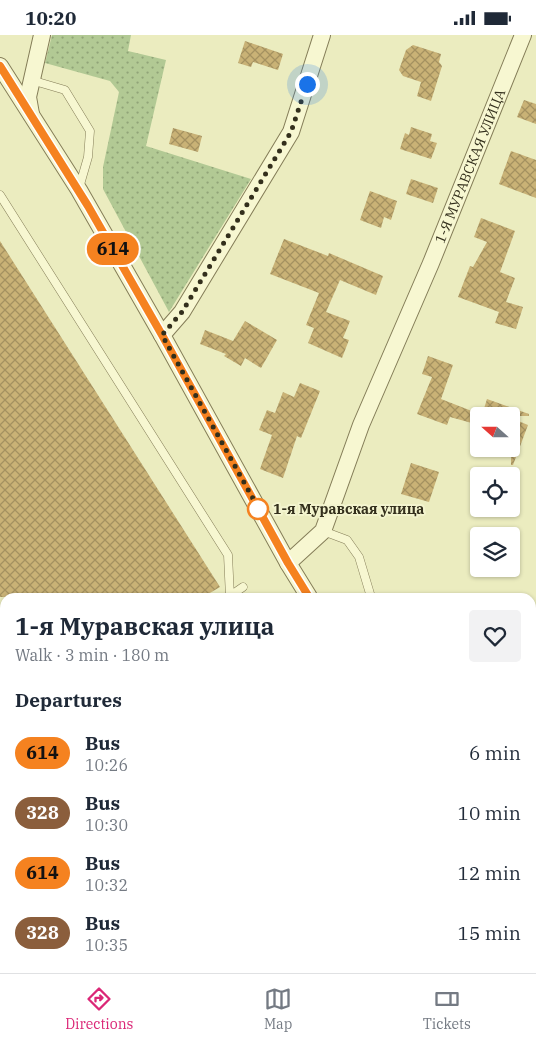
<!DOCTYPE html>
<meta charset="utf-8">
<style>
:root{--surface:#fff;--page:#f2f2f3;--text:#1f2937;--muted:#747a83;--line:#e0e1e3;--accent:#db2777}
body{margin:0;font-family:"IBM Plex Serif",serif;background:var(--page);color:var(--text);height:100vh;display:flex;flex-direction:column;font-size:19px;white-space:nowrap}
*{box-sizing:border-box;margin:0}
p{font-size:16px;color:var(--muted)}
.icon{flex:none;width:28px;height:28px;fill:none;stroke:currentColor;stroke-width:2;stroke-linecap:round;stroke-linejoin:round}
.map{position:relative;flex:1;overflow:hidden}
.panel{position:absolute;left:0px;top:558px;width:536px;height:381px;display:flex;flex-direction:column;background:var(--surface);border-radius:15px 15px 0 0;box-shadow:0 1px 4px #0004}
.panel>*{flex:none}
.badge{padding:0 10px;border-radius:16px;font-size:18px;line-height:32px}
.needle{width:32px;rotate:291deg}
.fabs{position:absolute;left:470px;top:372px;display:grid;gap:10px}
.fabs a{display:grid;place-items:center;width:50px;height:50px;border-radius:5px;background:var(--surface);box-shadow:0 1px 4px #0004;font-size:25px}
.you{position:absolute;width:25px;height:25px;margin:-12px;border:4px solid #fff;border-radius:50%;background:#1a73e8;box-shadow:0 0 0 8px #1a73e833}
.map>.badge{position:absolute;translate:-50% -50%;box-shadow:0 0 0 2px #fff}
h2{padding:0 15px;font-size:19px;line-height:45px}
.round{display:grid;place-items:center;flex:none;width:52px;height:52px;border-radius:5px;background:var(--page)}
.headline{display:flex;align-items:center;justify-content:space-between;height:85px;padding:0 15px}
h1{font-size:24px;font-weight:700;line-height:38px}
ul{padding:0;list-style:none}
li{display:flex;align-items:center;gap:15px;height:60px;padding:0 15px}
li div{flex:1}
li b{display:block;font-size:19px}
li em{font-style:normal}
li .badge{min-width:55px;font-weight:700;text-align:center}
.status{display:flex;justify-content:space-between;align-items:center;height:35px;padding:0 25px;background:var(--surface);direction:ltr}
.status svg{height:14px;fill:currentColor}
.dock{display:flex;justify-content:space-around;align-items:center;height:70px;border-top:1px solid var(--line);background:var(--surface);font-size:14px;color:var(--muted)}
.dock a{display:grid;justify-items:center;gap:2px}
.dock .selected{color:var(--accent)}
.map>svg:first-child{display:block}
.grass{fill:url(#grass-dots)}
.building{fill:url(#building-cross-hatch)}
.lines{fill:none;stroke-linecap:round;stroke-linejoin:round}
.lane-casing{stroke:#847d58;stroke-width:9}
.street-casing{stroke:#847d58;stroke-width:18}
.path{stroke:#847d58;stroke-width:3;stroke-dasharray:4 2.5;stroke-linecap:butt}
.lane{stroke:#f7f7d1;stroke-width:8}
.street{stroke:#f7f7d1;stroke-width:16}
.line-casing{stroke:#fff;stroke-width:11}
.line{stroke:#f58220;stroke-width:8}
.walk{stroke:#332f1c;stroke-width:5;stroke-dasharray:0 9}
.stop-dot{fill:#fff;stroke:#f58220;stroke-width:2.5}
.labels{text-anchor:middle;stroke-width:4;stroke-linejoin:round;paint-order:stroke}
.street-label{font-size:14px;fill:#332f1c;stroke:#f3f4ce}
.stop-label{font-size:14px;font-weight:bold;fill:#332f1c;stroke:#f3f4ce;text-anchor:start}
</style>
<div class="status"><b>10:20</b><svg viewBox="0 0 49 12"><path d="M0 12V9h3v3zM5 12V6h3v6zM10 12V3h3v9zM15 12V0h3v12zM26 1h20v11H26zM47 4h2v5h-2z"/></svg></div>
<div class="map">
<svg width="536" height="938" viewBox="0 0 536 938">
<defs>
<pattern id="grass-dots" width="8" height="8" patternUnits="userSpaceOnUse" patternTransform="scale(1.25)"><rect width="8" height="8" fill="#b2c994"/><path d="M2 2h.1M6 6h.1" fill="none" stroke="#91a478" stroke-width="1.8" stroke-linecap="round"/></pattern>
<pattern id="building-cross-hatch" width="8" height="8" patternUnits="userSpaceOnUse" patternTransform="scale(1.25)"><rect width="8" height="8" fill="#c9b276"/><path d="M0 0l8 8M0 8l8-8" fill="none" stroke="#a49160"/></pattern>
</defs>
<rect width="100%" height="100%" fill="#ebecbf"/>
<path class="grass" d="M 52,0 L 131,0 L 128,16 L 166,25 L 146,111 L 251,144 L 169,277 L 103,154 L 103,132 L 119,57 L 110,46 L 45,28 Z"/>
<path class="building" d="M 245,6 L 283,19 L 278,35 L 253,27 L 251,32 L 238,28 Z
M 413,10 L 441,19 L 439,27 L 442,31 L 431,66 L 417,61 L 421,47 L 403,41 L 399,35 L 406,15 Z
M 524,65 L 536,69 L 536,89 L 517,82 Z
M 411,92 L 432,99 L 430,106 L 437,108 L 431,124 L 400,114 L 405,98 L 409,100 Z
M 173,93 L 202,101 L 198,117 L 169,109 Z
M 511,116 L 536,125 L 536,163 L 499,149 Z
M 411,144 L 438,153 L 433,168 L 406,159 Z
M 370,156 L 397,166 L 391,185 L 384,182 L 381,193 L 360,185 Z
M 481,183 L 515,196 L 500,237 L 515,243 L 506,267 L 523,272 L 516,294 L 495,288 L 499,277 L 458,262 L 470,231 L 473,232 L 487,207 L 474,202 Z
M 284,204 L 328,221 L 329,218 L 383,241 L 376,260 L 340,245 L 326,277 L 350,286 L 343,303 L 349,305 L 342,323 L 308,308 L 314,293 L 306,290 L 319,258 L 270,239 Z
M 0,206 L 220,552 L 203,562 L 0,562 Z
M 245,286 L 277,305 L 261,333 L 245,323 L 241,331 L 224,321 L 226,319 L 200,309 L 205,295 L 233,306 Z
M 428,321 L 453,330 L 441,364 L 482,380 L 487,364 L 529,379 L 529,381 L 479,381 L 479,390 L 450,382 L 447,390 L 417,379 L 432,342 L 422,339 Z
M 300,348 L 320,356 L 301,403 L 297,401 L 283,443 L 260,434 L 272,400 L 259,395 L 267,375 L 275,378 L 283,357 L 294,362 Z
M 511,383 L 528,390 L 513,430 L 511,430 Z
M 411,428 L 439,437 L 429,467 L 401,459 Z"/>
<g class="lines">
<defs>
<path id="lane" d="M 31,45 L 65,55 L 90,96 L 88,122 L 79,153
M 0,160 L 228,520 L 230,562
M 323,496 L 347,505 L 359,522 L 371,562
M 230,561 L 243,552
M 531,658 L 536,659
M 531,811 L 536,819
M 0,829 L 5,826
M 315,934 L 318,938
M 393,934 L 397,938
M 491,934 L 493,938"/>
<g id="street">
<path d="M 0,31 L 79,155 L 162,300 L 288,528 L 309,562"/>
<path d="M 31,79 L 28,62 L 42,0"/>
<path d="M 162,300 L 182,277 L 291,97 L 322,0"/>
<path id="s1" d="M 288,528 L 323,496 L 361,390 L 431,228 L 523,0"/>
<path d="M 531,910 L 536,917"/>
</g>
</defs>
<use href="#lane" class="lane-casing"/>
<use href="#street" class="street-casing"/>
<path class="path" d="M 277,938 L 278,934"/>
<use href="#lane" class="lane"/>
<use href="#street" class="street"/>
</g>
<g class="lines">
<defs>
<path id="line" d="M 0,31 L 88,171 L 162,300 L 288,528 L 309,562"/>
</defs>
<use href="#line" class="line-casing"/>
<use href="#line" class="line"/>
<path class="walk" d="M 258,474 L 260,476 L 162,300 L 182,277 L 291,97 L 307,49"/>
</g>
<circle class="stop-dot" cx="258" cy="474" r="10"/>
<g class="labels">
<g class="street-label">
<text dy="5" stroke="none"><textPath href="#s1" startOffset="441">1-Я МУРАВСКАЯ УЛИЦА</textPath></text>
</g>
<g class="stop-label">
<text x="273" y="479">1-я Муравская улица</text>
</g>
</g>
</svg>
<div class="fabs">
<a><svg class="needle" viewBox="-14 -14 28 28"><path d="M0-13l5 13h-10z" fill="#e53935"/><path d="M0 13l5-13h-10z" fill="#747a83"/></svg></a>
<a><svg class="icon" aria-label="locate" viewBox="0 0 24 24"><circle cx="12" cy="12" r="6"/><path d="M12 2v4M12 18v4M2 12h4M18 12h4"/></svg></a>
<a><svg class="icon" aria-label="layers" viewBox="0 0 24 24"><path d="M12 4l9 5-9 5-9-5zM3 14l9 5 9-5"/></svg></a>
</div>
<div class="you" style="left:307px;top:49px"></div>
<b class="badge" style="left:113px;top:214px;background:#f58220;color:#111">614</b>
<section class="panel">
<div class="headline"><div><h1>1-я Муравская улица</h1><p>Walk · 3 min · 180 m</p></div><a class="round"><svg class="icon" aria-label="heart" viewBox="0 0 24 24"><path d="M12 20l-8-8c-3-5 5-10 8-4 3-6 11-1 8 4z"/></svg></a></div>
<h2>Departures</h2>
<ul>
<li><span class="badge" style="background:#f58220;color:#111">614</span><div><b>Bus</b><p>10:26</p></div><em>6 min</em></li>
<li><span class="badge" style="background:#8b5e3c;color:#fff">328</span><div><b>Bus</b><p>10:30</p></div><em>10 min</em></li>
<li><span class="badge" style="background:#f58220;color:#111">614</span><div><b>Bus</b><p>10:32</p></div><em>12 min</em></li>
<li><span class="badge" style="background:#8b5e3c;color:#fff">328</span><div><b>Bus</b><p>10:35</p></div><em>15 min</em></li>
</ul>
</section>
</div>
<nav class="dock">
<a class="selected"><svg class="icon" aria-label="directions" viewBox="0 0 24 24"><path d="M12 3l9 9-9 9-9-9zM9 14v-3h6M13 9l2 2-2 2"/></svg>Directions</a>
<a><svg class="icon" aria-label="map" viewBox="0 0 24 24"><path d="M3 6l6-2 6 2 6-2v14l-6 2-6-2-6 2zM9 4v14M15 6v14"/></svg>Map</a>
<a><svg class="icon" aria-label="tickets" viewBox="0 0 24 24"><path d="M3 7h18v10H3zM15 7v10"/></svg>Tickets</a>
</nav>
